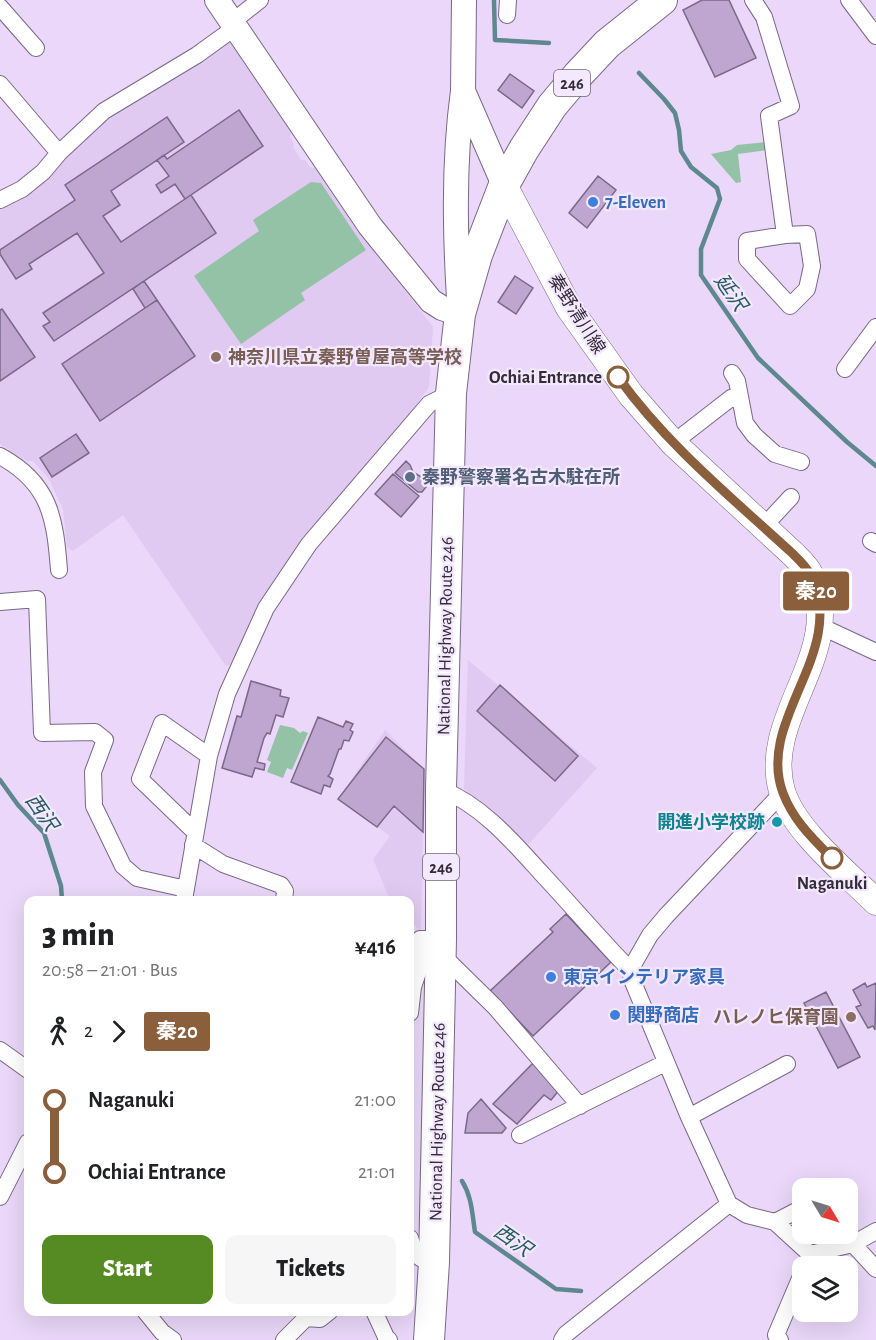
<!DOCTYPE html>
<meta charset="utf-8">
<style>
:root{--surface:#fff;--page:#f6f6f6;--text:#202124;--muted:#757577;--accent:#568a22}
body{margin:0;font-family:"Alegreya Sans","Noto Sans JP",sans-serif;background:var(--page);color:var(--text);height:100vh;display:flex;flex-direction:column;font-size:22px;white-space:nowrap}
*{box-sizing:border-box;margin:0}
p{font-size:20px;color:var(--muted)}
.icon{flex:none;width:33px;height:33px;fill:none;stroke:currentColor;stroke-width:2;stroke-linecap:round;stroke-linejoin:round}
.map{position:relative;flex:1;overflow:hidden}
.sheet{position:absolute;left:24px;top:896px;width:390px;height:420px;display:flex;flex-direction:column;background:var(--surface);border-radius:12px;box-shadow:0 6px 24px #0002}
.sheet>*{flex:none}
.badge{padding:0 12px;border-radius:4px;font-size:21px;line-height:39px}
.needle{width:39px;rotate:128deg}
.controls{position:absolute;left:792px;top:1178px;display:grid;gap:12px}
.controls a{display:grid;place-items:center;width:66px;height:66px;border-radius:12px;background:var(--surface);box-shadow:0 6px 24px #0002;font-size:30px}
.map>.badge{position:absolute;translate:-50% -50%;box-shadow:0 0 0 3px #fff}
.legs{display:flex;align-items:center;gap:9px;height:66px;padding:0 18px;font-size:20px}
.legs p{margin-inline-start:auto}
.summary{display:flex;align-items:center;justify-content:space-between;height:102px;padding:0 18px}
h1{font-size:33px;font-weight:800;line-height:45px}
.button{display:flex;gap:12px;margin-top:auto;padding:12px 18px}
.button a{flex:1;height:69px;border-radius:12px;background:var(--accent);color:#fff;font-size:24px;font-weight:800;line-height:69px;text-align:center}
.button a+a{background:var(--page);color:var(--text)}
ul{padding:0 18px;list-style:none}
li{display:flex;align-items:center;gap:21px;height:72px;font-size:22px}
li i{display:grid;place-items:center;width:9px;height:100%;margin:0 8px;background:currentColor}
li i::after{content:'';width:15px;height:15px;margin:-8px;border:4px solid;border-radius:50%;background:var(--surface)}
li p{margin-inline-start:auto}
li:first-child i{background:linear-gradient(#0000 50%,currentColor 0)}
li:last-child i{background:linear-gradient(currentColor 50%,#0000 0)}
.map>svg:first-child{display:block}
.built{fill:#e0caf1}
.green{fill:#94c2a6}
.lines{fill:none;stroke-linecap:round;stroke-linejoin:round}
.stream{stroke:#5d888f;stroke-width:4.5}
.building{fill:#bea6d1;stroke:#7a6987;stroke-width:1.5}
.street-casing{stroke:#796886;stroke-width:18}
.secondary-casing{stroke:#796886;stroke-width:26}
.primary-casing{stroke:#796886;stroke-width:27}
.highway-casing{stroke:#796886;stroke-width:32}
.street{stroke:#fff;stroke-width:16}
.secondary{stroke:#fff;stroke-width:24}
.primary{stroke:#fff;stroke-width:26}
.highway{stroke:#fff;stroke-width:30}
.line-1-casing{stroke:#fff;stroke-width:14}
.line-1{stroke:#8b5e3c;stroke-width:9}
.shop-dot{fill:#3f7fe0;stroke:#f3e8fd;stroke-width:2}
.education-dot{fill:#8d6e63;stroke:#f3e8fd;stroke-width:2}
.stop-1-dot{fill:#fff;stroke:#8b5e3c;stroke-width:3}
.service-dot{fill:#5c6f8a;stroke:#f3e8fd;stroke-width:2}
.culture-dot{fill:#0f9aa8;stroke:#f3e8fd;stroke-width:2}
.labels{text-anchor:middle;stroke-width:4.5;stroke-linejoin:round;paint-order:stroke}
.shield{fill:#f3e8fd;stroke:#6d6474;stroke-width:1.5}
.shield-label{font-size:16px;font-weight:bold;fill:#332c39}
.shop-label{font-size:18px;font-weight:bold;fill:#366cbe;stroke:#f3e8fd;text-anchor:start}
.street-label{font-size:18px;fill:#332c39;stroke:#f3e8fd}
.education-label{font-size:18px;font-weight:bold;fill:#785e54;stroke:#f3e8fd;text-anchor:start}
.stop-label{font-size:18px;font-weight:bold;fill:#332c39;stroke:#f3e8fd;text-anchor:end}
.service-label{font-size:18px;font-weight:bold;fill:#4e5e75;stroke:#f3e8fd;text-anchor:start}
.culture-label{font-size:18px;font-weight:bold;fill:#0d838f;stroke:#f3e8fd;text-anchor:end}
.water-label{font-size:20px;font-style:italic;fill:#255c60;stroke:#f3e8fd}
</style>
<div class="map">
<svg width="876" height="1340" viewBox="0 0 876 1340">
<rect width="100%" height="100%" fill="#ead7f9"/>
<path class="built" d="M 228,43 L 234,44 L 291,129 L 290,137 L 294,144 L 293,147 L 301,160 L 305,160 L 310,167 L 317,169 L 368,242 L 433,327 L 429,387 L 233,664 L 226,666 L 123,515 L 73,551 L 67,547 L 63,509 L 49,479 L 33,461 L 27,461 L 0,444 L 0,208 L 26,196 L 50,177 L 78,145 L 99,126 L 129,105 L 206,59 Z
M 468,660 L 597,768 L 526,847 L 508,829 L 464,789 Z
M 385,730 L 424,769 L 421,932 L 410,920 L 410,900 L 390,900 L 373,859 L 390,836 L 338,799 Z"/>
<path class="green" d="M 766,142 L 767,150 L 738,154 L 741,182 L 736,183 L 711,154 L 731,150 L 737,145 Z
M 311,182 L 321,183 L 366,250 L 301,293 L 305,300 L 241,344 L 194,276 L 259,231 L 253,220 Z
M 280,725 L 294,728 L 300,733 L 303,731 L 308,733 L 292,770 L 287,768 L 283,778 L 267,772 L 271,762 L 267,760 Z"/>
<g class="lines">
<path class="stream" d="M 494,0 L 495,40 L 549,43
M 639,73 L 664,99 L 675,113 L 679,130 L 681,151 L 691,167 L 717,188 L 720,199 L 701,249 L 701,275 L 758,358 L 847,442 L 876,466
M 0,780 L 18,805 L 44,833 L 61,886 L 62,900
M 193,899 L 197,900
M 462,1181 C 472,1197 472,1213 475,1232 L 556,1289 L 581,1291"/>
</g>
<path class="building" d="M 702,0 L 729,0 L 756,58 L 715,77 L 683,10 Z
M 510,74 L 534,91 L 522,108 L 498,90 Z
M 239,110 L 263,146 L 185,199 L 175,184 L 161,193 L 156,185 L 169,176 L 157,160 L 164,155 L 167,159 Z
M 167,117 L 184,142 L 111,191 L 120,205 L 103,216 L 121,242 L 191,195 L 216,233 L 54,341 L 43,326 L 50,322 L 43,313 L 104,273 L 77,233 L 29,264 L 32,269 L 16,279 L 0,254 L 0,250 L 75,200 L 65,185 Z
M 598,176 L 616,190 L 587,228 L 569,213 Z
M 515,276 L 533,288 L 516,314 L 498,302 Z
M 144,281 L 157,300 L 145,308 L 133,289 Z
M 157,300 L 195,356 L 100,421 L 62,364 Z
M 2,309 L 35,357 L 0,381 L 0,310 Z
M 76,434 L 89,453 L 52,477 L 40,458 Z
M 406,461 L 410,465 L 413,472 L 426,480 L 426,487 L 422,492 L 418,492 L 395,473 Z
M 393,474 L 419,496 L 401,517 L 375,494 Z
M 251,681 L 281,690 L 280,696 L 289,698 L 283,717 L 276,715 L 270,734 L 267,733 L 264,738 L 257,762 L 265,764 L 264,770 L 255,768 L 252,777 L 222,768 L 237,716 L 241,717 Z
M 500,685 L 578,756 L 555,781 L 477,711 Z
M 318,717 L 343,727 L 346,721 L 353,724 L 350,730 L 353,732 L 349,741 L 344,740 L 341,749 L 339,749 L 330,774 L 328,776 L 333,779 L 330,787 L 324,785 L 321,794 L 291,782 Z
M 386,737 L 424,769 L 423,832 L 394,806 L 377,827 L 338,799 Z
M 566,914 L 611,962 L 533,1036 L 490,991 L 553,932 L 550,929 Z
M 865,983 L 867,987 L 876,983 L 875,1030 L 873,1026 L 868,1028 L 856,1007 L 861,1005 L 853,990 Z
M 826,992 L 860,1057 L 838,1068 L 804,1003 Z
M 533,1063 L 560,1089 L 551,1100 L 544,1095 L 517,1124 L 493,1104 Z
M 481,1099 L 506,1128 L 502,1133 L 465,1133 L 468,1113 Z"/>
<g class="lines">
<defs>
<path id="street" d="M 753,0 L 764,17 L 791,106 L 769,116 L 785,235
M 849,0 L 876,36
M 0,7 L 36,48
M 507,15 L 508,0
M 0,84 L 59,153
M 0,200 L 22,189 L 43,172 L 59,153 L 104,111 L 197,55 L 226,34 L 241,15 L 260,0
M 807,234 L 812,266 L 807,289 L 790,306 L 747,259 L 747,241 L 785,235 Z
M 845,369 L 876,327
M 732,373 L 737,381 L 745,423 L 754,435 L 775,454 L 801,462
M 673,443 L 731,398 L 739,395
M 0,456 C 50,483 55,518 59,570
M 764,526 L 791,497
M 871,541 L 876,544
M 0,602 L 37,599 L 42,733 L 95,732 L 105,740 L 93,772 L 94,806 L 123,866 L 137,878 L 186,889
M 820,626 L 876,652
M 441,789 C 483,806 513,842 543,875 C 572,906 600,939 630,970 L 633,982 L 689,1117 L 729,1204 L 747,1215 L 775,1222 L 810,1254 L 853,1244 L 876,1231
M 195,832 L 140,779 L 162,723 L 209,756
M 193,845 L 223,864 L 281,885 L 285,891 L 284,900
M 184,900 L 209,756 L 227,694 L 266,608 L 309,544 L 429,404 L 451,393
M 440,953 L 495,1007 L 580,1106
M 630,970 L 650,935 L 666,916 L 783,792
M 410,1013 L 413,987 L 418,972 L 420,939 L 441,939
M 0,1050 L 28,1070
M 689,1117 L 787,1064
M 520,1135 L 665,1063
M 0,1197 L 28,1142
M 775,1222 L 802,1208
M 410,1238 C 416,1255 415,1259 434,1262
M 853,1244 L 876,1269
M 145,1311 L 162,1332 L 173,1340
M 374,1311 L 386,1337 L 389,1340
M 284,1340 L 306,1318 L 320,1319 L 330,1311
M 562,1340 L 566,1334 L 729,1204
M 780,1340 L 776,1335 L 802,1274"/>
<path id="secondary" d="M 217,0 L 370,226 L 431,301 L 442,308 L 460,314 C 455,240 453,164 463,91
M 464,0 L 463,91 L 504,185"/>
<path id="primary" d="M 504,185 L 569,308 L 631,395 L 673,443 L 792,553 C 798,559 806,566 810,574 C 849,650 760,716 782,791 C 794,831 846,872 876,902"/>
<path id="highway" d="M 429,1340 L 434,1262 L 441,939 L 441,789 L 451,393 L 460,314 L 477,255 L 504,185 L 524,149 L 552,106 L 578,75 L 607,44 L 662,0"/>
</defs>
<use href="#street" class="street-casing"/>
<use href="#secondary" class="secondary-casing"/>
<use href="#primary" class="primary-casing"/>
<use href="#highway" class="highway-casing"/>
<use href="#street" class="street"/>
<use href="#secondary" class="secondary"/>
<use href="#primary" class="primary"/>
<use href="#highway" class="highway"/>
</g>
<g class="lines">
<defs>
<path id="line-1" d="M 618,377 C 667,445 731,497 792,553 C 798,559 806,566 810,574 C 850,651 755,719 783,793 C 793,820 813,839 832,858"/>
</defs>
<use href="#line-1" class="line-1-casing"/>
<use href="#line-1" class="line-1"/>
</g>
<g class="shop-dot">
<circle cx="593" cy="202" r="6"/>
<circle cx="551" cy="977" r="6"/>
<circle cx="615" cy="1015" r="6"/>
</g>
<g class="education-dot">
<circle cx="216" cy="357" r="6"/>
<circle cx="851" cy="1017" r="6"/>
</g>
<g class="stop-1-dot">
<circle cx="618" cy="377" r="10"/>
<circle cx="832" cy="858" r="10"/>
</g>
<circle class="service-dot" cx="410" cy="477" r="6"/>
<circle class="culture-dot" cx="777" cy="822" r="6"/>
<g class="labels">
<g class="shield">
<rect x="554" y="70" width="36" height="26" rx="4.5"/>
<rect x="423" y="854" width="36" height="26" rx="4.5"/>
</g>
<g class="shield-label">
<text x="572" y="89">246</text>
<text x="441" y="873">246</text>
</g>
<g class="shop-label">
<text x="605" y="208">7-Eleven</text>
<text x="563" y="983">東京インテリア家具</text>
<text x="627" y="1021">関野商店</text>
</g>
<g class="street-label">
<text transform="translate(577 314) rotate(58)" y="6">秦野清川線</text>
<text transform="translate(445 636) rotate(-89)" y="6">National Highway Route 246</text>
<text transform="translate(437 1122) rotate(-89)" y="6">National Highway Route 246</text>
</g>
<g class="education-label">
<text x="228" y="363">神奈川県立秦野曽屋高等学校</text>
<text x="839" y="1023" text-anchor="end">ハレノヒ保育園</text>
</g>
<g class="stop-label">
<text x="602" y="383">Ochiai Entrance</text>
<text x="832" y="889" text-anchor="middle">Naganuki</text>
</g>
<g class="service-label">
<text x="422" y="483">秦野警察署名古木駐在所</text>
</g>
<g class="culture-label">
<text x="765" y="828">開進小学校跡</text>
</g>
<g class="water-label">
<text transform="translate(731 292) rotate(55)" y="7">延沢</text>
<text transform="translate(42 812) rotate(55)" y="7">西沢</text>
<text transform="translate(513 1240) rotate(35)" y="7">西沢</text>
</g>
</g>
</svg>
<div class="controls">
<a><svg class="needle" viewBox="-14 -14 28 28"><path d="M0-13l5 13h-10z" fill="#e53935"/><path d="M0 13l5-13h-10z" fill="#757577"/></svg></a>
<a><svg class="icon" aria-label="layers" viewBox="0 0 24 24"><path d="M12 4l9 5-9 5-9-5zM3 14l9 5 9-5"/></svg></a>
</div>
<b class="badge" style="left:816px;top:591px;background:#8b5e3c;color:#fff">秦20</b>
<section class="sheet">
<div class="summary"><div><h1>3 min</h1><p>20:58 – 21:01 · Bus</p></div><b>¥416</b></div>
<div class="legs"><svg class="icon" aria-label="walk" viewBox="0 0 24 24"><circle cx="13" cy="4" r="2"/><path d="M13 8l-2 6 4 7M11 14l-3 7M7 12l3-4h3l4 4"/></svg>2<svg class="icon" aria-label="forward" viewBox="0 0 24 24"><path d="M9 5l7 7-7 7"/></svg><b class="badge" style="background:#8b5e3c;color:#fff">秦20</b></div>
<ul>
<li><i style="color:#8b5e3c"></i><b>Naganuki</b><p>21:00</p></li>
<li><i style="color:#8b5e3c"></i><b>Ochiai Entrance</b><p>21:01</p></li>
</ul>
<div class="button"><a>Start</a><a>Tickets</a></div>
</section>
</div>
